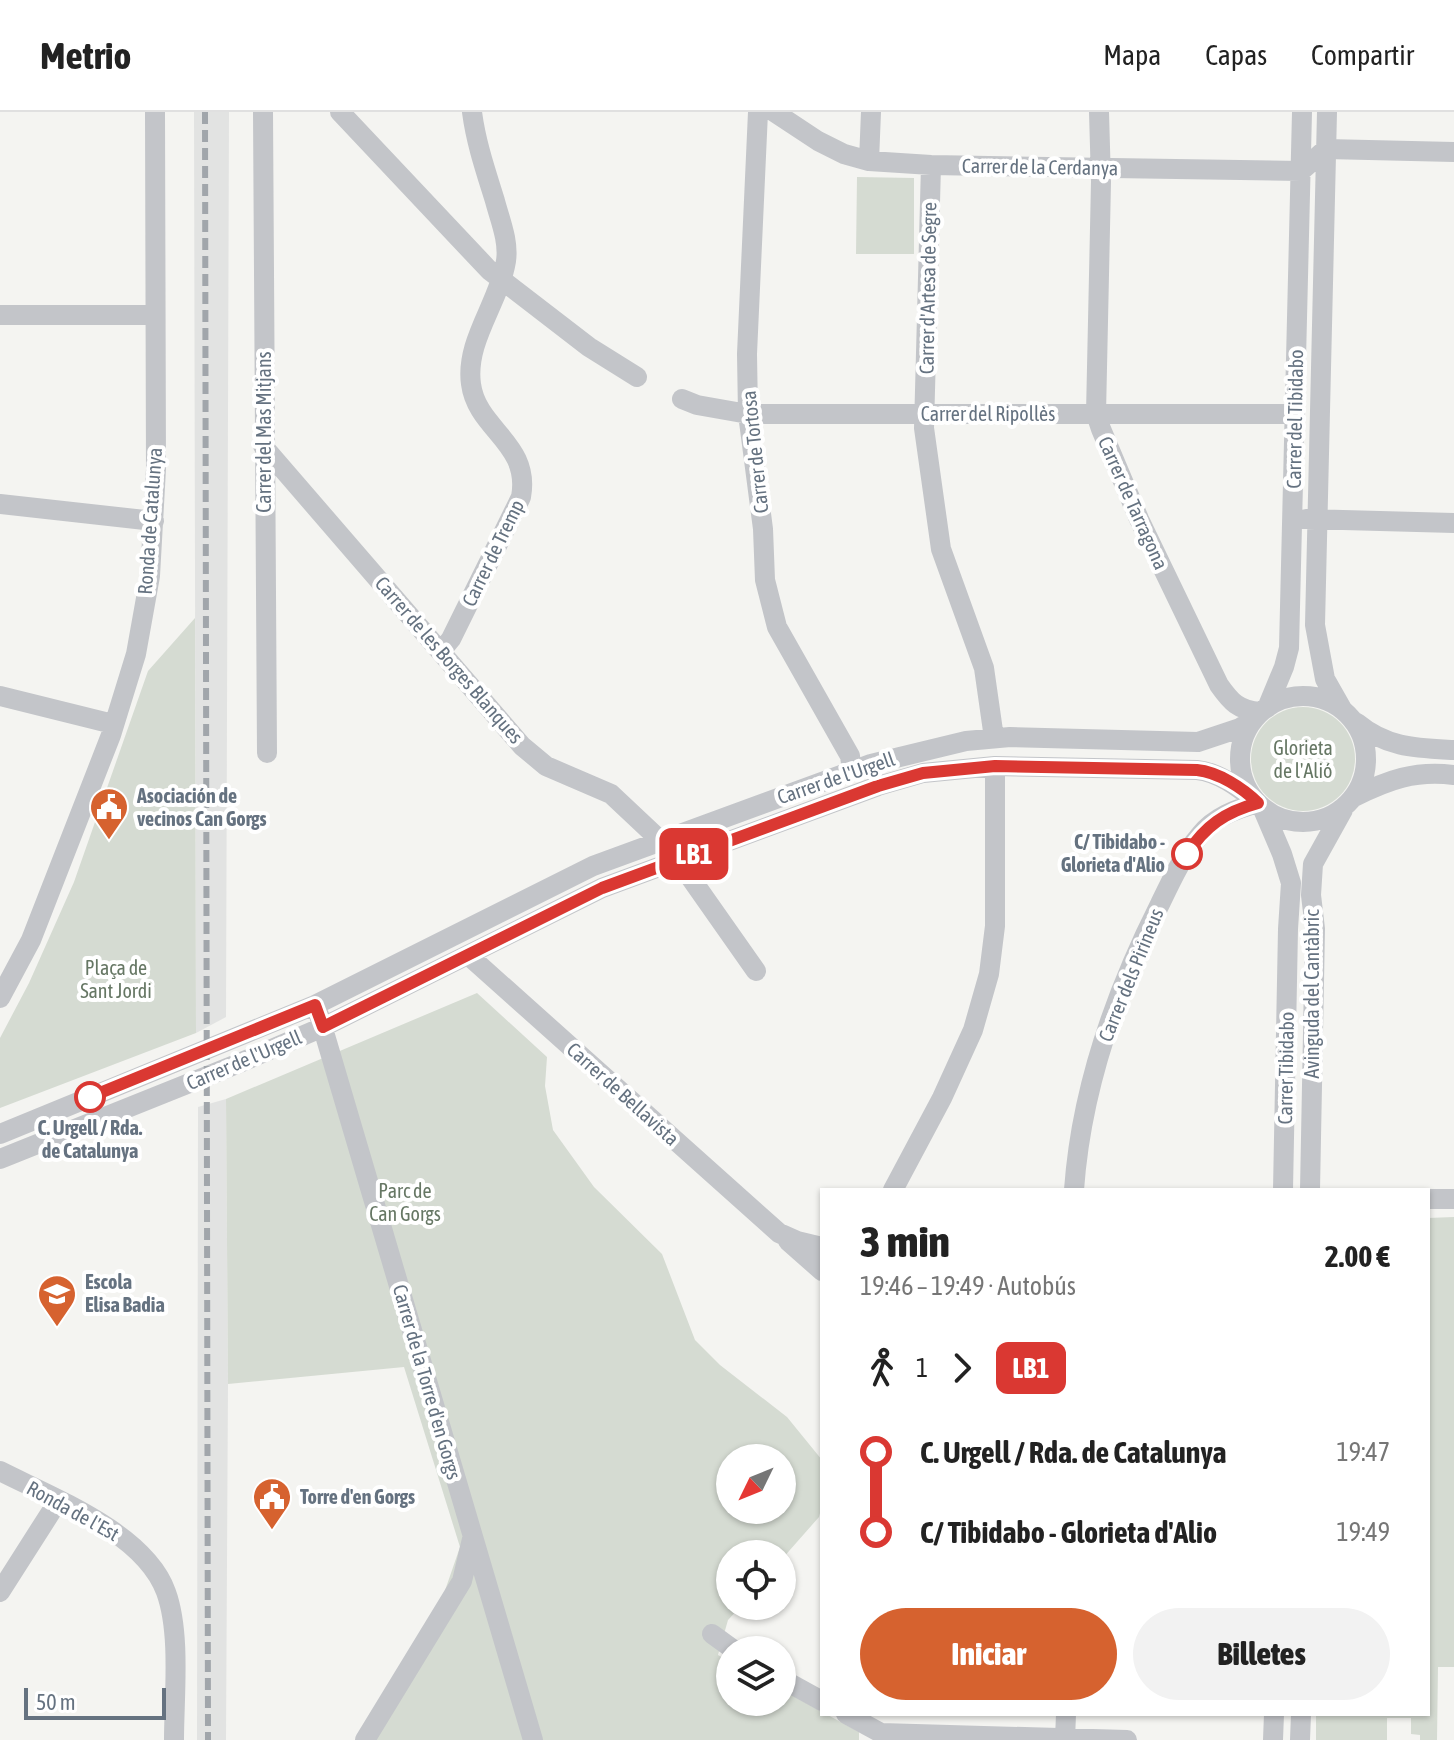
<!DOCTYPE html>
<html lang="es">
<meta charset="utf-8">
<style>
:root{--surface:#fff;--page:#f2f2f2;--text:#222;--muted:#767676;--line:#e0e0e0;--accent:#d6622f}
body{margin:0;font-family:"Asap Condensed",sans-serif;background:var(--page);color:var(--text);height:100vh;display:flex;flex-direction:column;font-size:30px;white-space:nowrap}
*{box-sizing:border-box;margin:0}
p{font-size:26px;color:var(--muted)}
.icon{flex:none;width:44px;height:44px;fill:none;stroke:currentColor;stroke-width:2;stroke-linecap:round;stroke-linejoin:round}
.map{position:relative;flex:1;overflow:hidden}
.drawer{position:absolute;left:820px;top:1076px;width:610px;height:528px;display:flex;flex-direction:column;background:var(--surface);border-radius:0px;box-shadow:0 2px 6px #0004}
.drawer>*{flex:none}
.badge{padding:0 16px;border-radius:12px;font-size:28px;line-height:52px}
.needle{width:52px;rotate:227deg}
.buttons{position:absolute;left:716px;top:1332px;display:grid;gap:16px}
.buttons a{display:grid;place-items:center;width:80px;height:80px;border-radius:50%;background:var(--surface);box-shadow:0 2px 6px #0004;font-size:40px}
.scale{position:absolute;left:24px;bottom:20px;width:142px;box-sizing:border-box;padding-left:8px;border:4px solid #657280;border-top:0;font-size:22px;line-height:28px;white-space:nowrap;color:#657280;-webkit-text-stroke:6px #fff;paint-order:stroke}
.map>.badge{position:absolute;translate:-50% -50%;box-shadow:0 0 0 4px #fff}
.legs{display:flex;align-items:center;gap:12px;height:88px;padding:0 40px;font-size:26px}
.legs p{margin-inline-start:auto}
.summary{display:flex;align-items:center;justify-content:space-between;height:136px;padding:0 40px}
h1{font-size:44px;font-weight:800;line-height:60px}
.button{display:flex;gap:16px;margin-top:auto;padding:16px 40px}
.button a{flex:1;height:92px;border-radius:48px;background:var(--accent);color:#fff;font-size:32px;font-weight:800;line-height:92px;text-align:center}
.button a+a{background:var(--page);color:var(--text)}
ul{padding:0 40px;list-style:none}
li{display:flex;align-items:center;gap:28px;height:80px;font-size:30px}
li i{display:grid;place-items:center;width:12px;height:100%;margin:0 10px;background:currentColor}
li i::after{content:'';width:20px;height:20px;margin:-10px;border:6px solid;border-radius:50%;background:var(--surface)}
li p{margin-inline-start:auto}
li:first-child i{background:linear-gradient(#0000 50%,currentColor 0)}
li:last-child i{background:linear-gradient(currentColor 50%,#0000 0)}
header{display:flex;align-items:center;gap:48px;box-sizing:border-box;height:112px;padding:0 40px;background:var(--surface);border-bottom:2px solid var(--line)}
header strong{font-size:38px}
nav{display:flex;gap:44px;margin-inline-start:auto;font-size:28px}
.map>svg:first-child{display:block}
.built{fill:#e2e3e2}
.green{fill:#d5dbd2;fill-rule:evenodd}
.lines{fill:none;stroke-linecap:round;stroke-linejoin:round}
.minor{stroke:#c3c5c9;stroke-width:20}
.rail{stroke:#a1a6ab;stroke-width:6;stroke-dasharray:12 6;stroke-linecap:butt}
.line-1-casing{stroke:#fff;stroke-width:18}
.line-1{stroke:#da3832;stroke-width:12}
.stop-1-dot{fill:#fff;stroke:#da3832;stroke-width:4}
.labels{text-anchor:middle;stroke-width:8;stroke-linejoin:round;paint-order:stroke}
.street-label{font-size:20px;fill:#657280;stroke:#fff}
.park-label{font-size:20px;fill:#667764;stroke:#fff}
.poi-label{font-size:20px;font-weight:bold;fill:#657280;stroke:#fff;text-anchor:start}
.stop-label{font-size:20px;font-weight:bold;fill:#657280;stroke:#fff;text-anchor:end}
</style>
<header>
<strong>Metrio</strong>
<nav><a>Mapa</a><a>Capas</a><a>Compartir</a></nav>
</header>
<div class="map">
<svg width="1454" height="1628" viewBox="0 0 1454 1628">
<rect width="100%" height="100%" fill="#f4f4f1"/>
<path class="built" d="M 194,0 L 229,0 L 226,905 L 196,921 Z
M 226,987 L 228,1272 L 226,1628 L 197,1628 L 198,995 Z"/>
<path class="green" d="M 857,65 L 914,66 L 914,142 L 856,142 Z
M 195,506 L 196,921 L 0,996 L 0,926 L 29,871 L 74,770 L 148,559 Z
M1251 647a52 52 0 1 1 104 0a52 52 0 1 1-104 0Z
M 477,881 L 547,945 L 545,974 L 553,1018 L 594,1075 L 662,1142 L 695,1228 L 720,1253 L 787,1305 L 822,1348 L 822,1393 L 819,1405 L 782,1447 L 782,1442 L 730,1442 L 730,1494 L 741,1494 L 728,1508 L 718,1543 L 730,1550 L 730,1590 L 782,1590 L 782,1578 L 859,1620 L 859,1628 L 356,1628 L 441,1490 L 460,1435 L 404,1255 L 228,1272 L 226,987 ZM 730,1346 L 782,1346 L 782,1398 L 730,1398 Z
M 1454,1105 L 1454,1555 L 1438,1555 L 1437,1628 L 1420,1628 L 1420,1623 L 1411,1622 L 1411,1606 L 1387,1606 L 1387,1628 L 1316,1628 L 1316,1602 L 1428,1602 L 1428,1106 Z"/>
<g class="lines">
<path class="minor" d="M 263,0 L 267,641
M 340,0 L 489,158 L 589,235 L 637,265
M 758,0 L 747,242 L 748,302 L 763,417 L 765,468 L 777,515 L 850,644 L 852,659
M 774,0 L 818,29 L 844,42 L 869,49 L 931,53 L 1301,59 L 1326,37 L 1454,40
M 1099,0 L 1101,70 L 1096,302 L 1101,317 L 1139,407 L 1219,573 C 1231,590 1238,598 1260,600
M 1327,0 L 1315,513 L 1325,567 L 1342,597
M 869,49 L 871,0
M 931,53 L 924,316 L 941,437 L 984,556 L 994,626
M 0,203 L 155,203
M 682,287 L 697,293 L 748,302 L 1295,302
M 263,334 L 522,634 L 546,654 L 611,682 L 661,729
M 0,392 L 154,409
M 1306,407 L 1454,411
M 442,538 L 451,527 L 521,385 C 531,331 477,318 471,272 C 465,229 499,191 506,149 C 509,129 500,108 495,89 C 486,60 476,31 472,0
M1240 647a63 63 0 1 1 126 0a63 63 0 1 1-126 0Z
M 0,584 L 113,612
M 1267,596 L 1284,555 L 1289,536 L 1302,0
M 1357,611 C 1387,636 1417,636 1454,638
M 1354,685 C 1388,668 1415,658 1454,663
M 1262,695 L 1282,742 L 1291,771 L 1288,817 L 1283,1078
M 678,748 L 756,859
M 468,843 L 779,1121 L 797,1129 L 822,1135
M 0,886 L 31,828 L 111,623 L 136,542 L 150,464 L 156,357 L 155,0
M 319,903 L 533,1628
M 0,1022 L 315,893 L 593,754 L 871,652 L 966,629 L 1010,625 L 1198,630 L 1240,616 L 1254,607
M 0,1047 L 237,952 L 323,915 L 602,776 L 878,674 L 923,661 L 995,654 L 1197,658 C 1218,660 1238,675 1254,688
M 893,1078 L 942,986 L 973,918 L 989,862 L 995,814 L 995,654
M 1074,1078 C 1081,978 1115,881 1160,792 C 1171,769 1183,743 1200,723 C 1214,705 1236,697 1258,691
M 1310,1078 L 1315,817 L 1311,783 L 1313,752 L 1343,698
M 1428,1087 L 1454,1087
M 788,1129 L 822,1159
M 0,1359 C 53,1386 145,1421 166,1480 C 181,1521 174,1585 174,1628
M 0,1480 L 58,1389
M 712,1522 L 734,1538
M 782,1567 L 822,1589
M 846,1602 L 881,1621 L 1127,1628
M 365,1628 L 462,1469 L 472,1427
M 1065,1628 L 1066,1602
M 1273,1628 L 1274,1602
M 1300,1628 L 1301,1602"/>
<path class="rail" d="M 205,0 L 208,1628"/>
</g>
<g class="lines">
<defs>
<path id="line-1" d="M 90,985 L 315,893 L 323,915 L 602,776 L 878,674 L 923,661 L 995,654 L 1197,658 C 1218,660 1243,676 1258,691 C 1225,700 1205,714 1187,742"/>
</defs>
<use href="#line-1" class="line-1-casing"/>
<use href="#line-1" class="line-1"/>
</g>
<defs>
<symbol id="civic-pin" viewBox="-11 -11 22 30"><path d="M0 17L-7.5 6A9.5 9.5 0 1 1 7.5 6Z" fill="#d6622f" stroke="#fff"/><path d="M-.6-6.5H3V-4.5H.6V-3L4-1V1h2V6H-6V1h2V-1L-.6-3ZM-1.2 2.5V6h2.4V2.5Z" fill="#fff"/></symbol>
<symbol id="school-pin" viewBox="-11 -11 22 30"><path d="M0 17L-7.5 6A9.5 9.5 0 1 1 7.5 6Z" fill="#d6622f" stroke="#fff"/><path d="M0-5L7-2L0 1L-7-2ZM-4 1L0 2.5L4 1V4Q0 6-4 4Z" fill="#fff"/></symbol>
</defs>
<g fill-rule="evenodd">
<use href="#civic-pin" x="87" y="673" width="44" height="60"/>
<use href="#school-pin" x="35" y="1160" width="44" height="60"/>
<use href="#civic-pin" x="250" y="1363" width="44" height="60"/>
</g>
<g class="stop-1-dot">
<circle cx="1187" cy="742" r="14"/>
<circle cx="90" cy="985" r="14"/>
</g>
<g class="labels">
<g class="street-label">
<text transform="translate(1040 55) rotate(1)" y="7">Carrer de la Cerdanya</text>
<text transform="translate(928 176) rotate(-89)" y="7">Carrer d'Artesa de Segre</text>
<text x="988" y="309">Carrer del Ripollès</text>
<text transform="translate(1295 307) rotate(-89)" y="7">Carrer del Tibidabo</text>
<text transform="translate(264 320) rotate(-90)" y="7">Carrer del Mas Mitjans</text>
<text transform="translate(755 340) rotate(-96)" y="7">Carrer de Tortosa</text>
<text transform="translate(1133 391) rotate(66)" y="7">Carrer de Tarragona</text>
<text transform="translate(150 409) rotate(-86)" y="7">Ronda de Catalunya</text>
<text transform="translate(493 441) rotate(-64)" y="7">Carrer de Tremp</text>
<text transform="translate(449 548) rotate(49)" y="7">Carrer de les Borges Blanques</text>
<text transform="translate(836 666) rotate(-19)" y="7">Carrer de l'Urgell</text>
<text transform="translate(1131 863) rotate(-68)" y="7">Carrer dels Pirineus</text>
<text transform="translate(1312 882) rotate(-90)" y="7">Avinguda del Cantàbric</text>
<text transform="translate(244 948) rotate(-23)" y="7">Carrer de l'Urgell</text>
<text transform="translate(1286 956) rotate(-89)" y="7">Carrer Tibidabo</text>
<text transform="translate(623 982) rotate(42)" y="7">Carrer de Bellavista</text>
<text transform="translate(427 1270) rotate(74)" y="7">Carrer de la Torre d'en Gorgs</text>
<text transform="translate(73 1399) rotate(29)" y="7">Ronda de l'Est</text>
</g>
<g class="park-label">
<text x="1303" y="643">Glorieta<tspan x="1303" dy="23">de l'Alió</tspan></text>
<text x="116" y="863">Plaça de<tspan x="116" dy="23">Sant Jordi</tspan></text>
<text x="405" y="1086">Parc de<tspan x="405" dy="23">Can Gorgs</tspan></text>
</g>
<g class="poi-label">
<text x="137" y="691">Asociación de<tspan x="137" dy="23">vecinos Can Gorgs</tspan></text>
<text x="85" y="1177">Escola<tspan x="85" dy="23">Elisa Badia</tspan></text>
<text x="300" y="1392">Torre d'en Gorgs</text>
</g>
<g class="stop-label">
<text x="1165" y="737">C/ Tibidabo -<tspan x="1165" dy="23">Glorieta d'Alio</tspan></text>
<text x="90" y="1023" text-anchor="middle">C. Urgell / Rda.<tspan x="90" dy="23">de Catalunya</tspan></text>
</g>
</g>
</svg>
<div class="buttons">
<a><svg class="needle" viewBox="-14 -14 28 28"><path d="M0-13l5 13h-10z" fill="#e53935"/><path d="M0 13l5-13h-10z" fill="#767676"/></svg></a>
<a><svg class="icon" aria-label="locate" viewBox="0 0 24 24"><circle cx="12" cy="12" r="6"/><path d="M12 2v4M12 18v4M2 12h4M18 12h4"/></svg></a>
<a><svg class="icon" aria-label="layers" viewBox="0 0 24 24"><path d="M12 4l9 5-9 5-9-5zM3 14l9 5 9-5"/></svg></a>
</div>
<div class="scale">50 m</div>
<b class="badge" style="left:694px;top:742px;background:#da3832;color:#fff">LB1</b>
<section class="drawer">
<div class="summary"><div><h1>3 min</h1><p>19:46 – 19:49 · Autobús</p></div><b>2.00 €</b></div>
<div class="legs"><svg class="icon" aria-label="walk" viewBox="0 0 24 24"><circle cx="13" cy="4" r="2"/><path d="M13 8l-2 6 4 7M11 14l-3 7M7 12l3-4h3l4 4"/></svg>1<svg class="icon" aria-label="forward" viewBox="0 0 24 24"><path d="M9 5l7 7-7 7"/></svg><b class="badge" style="background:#da3832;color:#fff">LB1</b></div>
<ul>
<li><i style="color:#da3832"></i><b>C. Urgell / Rda. de Catalunya</b><p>19:47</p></li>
<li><i style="color:#da3832"></i><b>C/ Tibidabo - Glorieta d'Alio</b><p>19:49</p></li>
</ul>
<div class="button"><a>Iniciar</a><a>Billetes</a></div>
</section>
</div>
